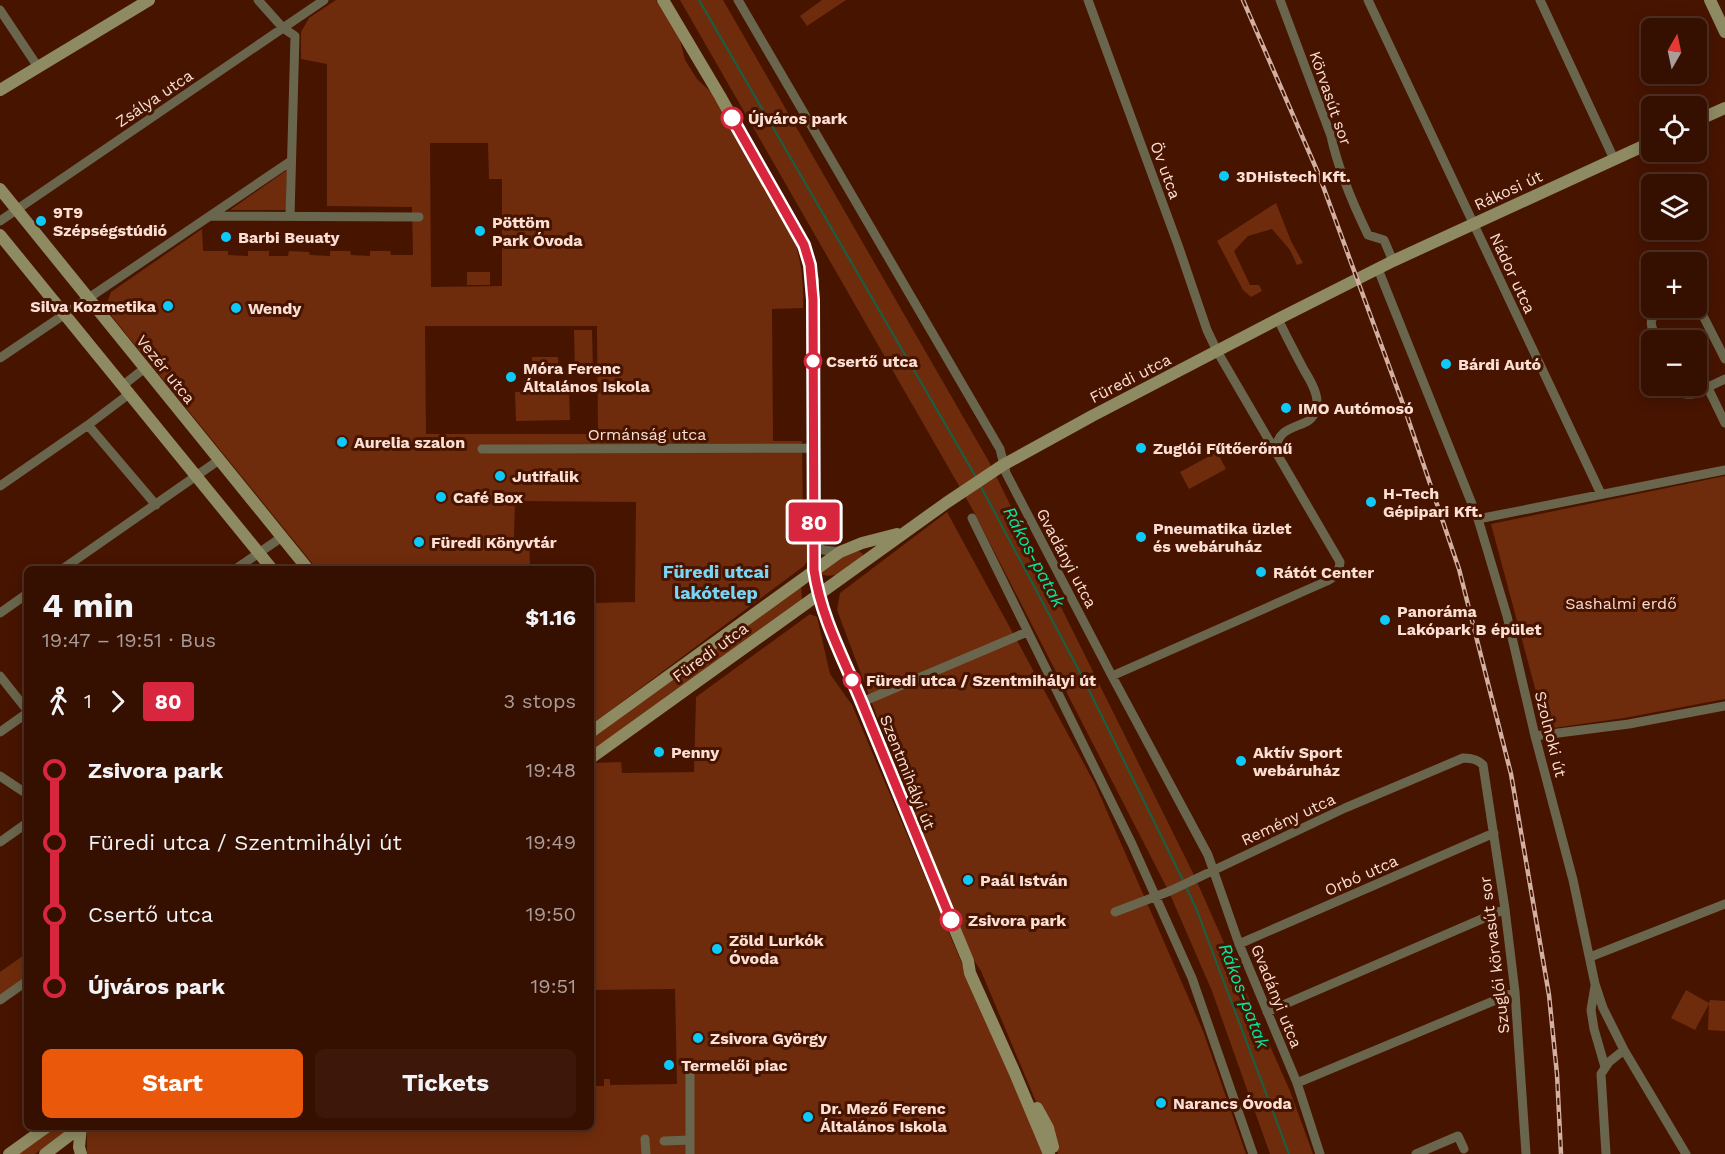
<!DOCTYPE html>
<meta charset="utf-8">
<style>
:root{--surface:#350f00;--page:#3d180a;--text:#f1f3f6;--muted:#aa9c99;--line:#4f2f22;--accent:#ea580c}
body{margin:0;font-family:"Work Sans",sans-serif;background:var(--page);color:var(--text);height:100vh;display:flex;flex-direction:column;font-size:22px;white-space:nowrap}
*{box-sizing:border-box;margin:0}
p{font-size:20px;color:var(--muted)}
.icon{flex:none;width:33px;height:33px;fill:none;stroke:currentColor;stroke-width:2;stroke-linecap:round;stroke-linejoin:round}
.map{position:relative;flex:1;overflow:hidden}
.panel{position:absolute;left:24px;top:566px;width:570px;height:564px;display:flex;flex-direction:column;background:var(--surface);border-radius:9px;box-shadow:0 3px 15px #0003,0 0 0 2px var(--line)}
.panel>*{flex:none}
.badge{padding:0 12px;border-radius:4px;font-size:21px;line-height:39px}
.needle{width:39px;rotate:9deg}
.controls{position:absolute;left:1641px;top:18px;display:grid;gap:12px}
.controls a{display:grid;place-items:center;width:66px;height:66px;border-radius:9px;background:var(--surface);box-shadow:0 3px 15px #0003,0 0 0 2px var(--line);font-size:30px}
.map>.badge{position:absolute;translate:-50% -50%;box-shadow:0 0 0 3px #fff}
.legs{display:flex;align-items:center;gap:9px;height:66px;padding:0 18px;font-size:20px}
.legs p{margin-inline-start:auto}
.summary{display:flex;align-items:center;justify-content:space-between;height:102px;padding:0 18px}
h1{font-size:33px;font-weight:700;line-height:45px}
.primary-button{display:flex;gap:12px;margin-top:auto;padding:12px 18px}
.primary-button a{flex:1;height:69px;border-radius:9px;background:var(--accent);color:#fff;font-size:24px;font-weight:700;line-height:69px;text-align:center}
.primary-button a+a{background:var(--page);color:var(--text)}
ul{padding:0 18px;list-style:none}
li{display:flex;align-items:center;gap:21px;height:72px;font-size:22px}
li i{display:grid;place-items:center;width:9px;height:100%;margin:0 8px;background:currentColor}
li i::after{content:'';width:15px;height:15px;margin:-8px;border:4px solid;border-radius:50%;background:var(--surface)}
li p{margin-inline-start:auto}
li:first-child i{background:linear-gradient(#0000 50%,currentColor 0)}
li:last-child i{background:linear-gradient(currentColor 50%,#0000 0)}
.map>svg:first-child{display:block}
.green{fill:#6f2c0c;fill-rule:evenodd}
.lines{fill:none;stroke-linecap:round;stroke-linejoin:round}
.stream{stroke:#136346;stroke-width:2}
.street{stroke:#69664d;stroke-width:9}
.secondary{stroke:#8e8a61;stroke-width:12}
.rail-casing{stroke:#d1afa2;stroke-width:4.5}
.rail{stroke:#471400;stroke-width:2;stroke-dasharray:7;stroke-linecap:butt}
.line-1-casing{stroke:#fff;stroke-width:14}
.line-1{stroke:#d7263d;stroke-width:9}
.stop-1-dot{fill:#fff;stroke:#d7263d;stroke-width:3}
.poi-dot{fill:#0ccafa;stroke:#471400;stroke-width:2}
.labels{text-anchor:middle;stroke-width:6;stroke-linejoin:round;paint-order:stroke}
.street-label{font-size:16px;fill:#fbdfd4;stroke:#471400}
.stop-label{font-size:16px;font-weight:bold;fill:#fbdfd4;stroke:#471400;text-anchor:start}
.poi-label{font-size:16px;font-weight:bold;fill:#fbdfd4;stroke:#471400;text-anchor:start}
.park-label{font-size:16px;fill:#f9dcd1;stroke:#471400}
.water-label{font-size:18px;font-style:italic;fill:#00e8a3;stroke:#471400}
.neighbourhood-label{font-size:18px;font-weight:bold;fill:#78d5f6;stroke:#471400}
</style>
<div class="map">
<svg width="1725" height="1154" viewBox="0 0 1725 1154">
<rect width="100%" height="100%" fill="#471400"/>
<path class="green" d="M 336,0 L 656,0 L 680,40 L 685,60 L 697,79 L 713,94 L 792,233 C 801,258 804,281 803,308 L 772,309 L 773,441 L 802,441 L 803,523 L 807,523 L 810,557 L 804,566 L 591,725 L 591,603 L 635,602 L 636,502 L 515,501 L 514,537 L 529,538 L 530,568 L 316,568 L 105,308 L 111,292 L 202,229 L 203,251 L 228,251 L 228,255 L 248,256 L 248,251 L 269,251 L 269,256 L 288,256 L 289,251 L 309,252 L 310,255 L 330,256 L 330,251 L 350,251 L 351,255 L 370,256 L 370,251 L 390,251 L 391,255 L 413,255 L 412,207 L 327,206 L 327,64 L 301,59 L 301,32 L 309,18 ZM 430,143 L 488,143 L 489,179 L 502,179 L 502,286 L 431,287 ZM 425,326 L 597,326 L 598,434 L 426,434 Z
M 680,0 L 723,0 L 988,460 L 1193,873 L 1290,1091 L 1313,1154 L 1270,1154 L 1212,991 L 1169,892 L 974,512 Z
M 822,0 L 846,0 L 807,26 L 800,16 Z
M 287,170 L 286,210 L 230,210 Z
M 1276,203 L 1291,241 L 1303,263 L 1297,265 L 1290,250 L 1272,229 L 1248,236 L 1234,251 L 1250,285 L 1259,285 L 1262,291 L 1251,297 L 1243,290 L 1217,241 Z
M 467,272 L 490,272 L 490,285 L 467,285 Z
M 574,330 L 592,330 L 593,372 L 575,372 Z
M 532,357 L 558,357 L 559,375 L 532,375 Z
M 569,391 L 570,420 L 516,421 L 515,392 Z
M 1217,452 L 1226,469 L 1189,489 L 1180,472 Z
M 1725,476 L 1725,699 L 1624,718 L 1546,729 L 1491,524 Z
M 947,512 L 1095,784 L 1203,1031 L 1246,1154 L 1058,1154 L 981,971 L 970,954 L 938,879 L 837,610 L 840,593 Z
M 859,551 L 863,554 L 862,558 C 849,567 840,579 823,575 L 821,570 L 847,553 Z
M 801,585 L 802,600 L 591,752 L 591,737 Z
M 810,614 L 817,617 L 830,674 L 852,705 L 1043,1154 L 87,1154 L 87,1127 L 591,1126 L 591,1086 L 604,1086 L 604,1079 L 610,1079 L 610,1085 L 677,1084 L 675,989 L 591,990 L 591,763 L 621,762 L 622,773 L 694,772 L 696,697 Z
M 27,953 L 27,977 L 0,995 L 0,972 Z
M 1686,990 L 1709,1003 L 1710,1000 L 1725,1001 L 1725,1031 L 1708,1030 L 1709,1004 L 1695,1030 L 1671,1018 Z
M 52,1127 L 73,1127 L 35,1154 L 14,1154 Z"/>
<g class="lines">
<path class="stream" d="M 699,0 L 976,477
M 980,485 L 1082,676 L 1183,880
M 1185,885 L 1196,908 L 1289,1154"/>
<path class="street" d="M 258,0 L 283,28 L 295,36 L 290,216
M 738,0 L 1000,449 L 1006,473 L 1112,676 L 1208,855 L 1239,944 L 1297,1083 L 1320,1154
M 1088,0 L 1178,245 L 1207,330 L 1217,351 L 1340,562 C 1339,573 1336,576 1327,581 L 1112,676
M 1280,0 L 1331,136 C 1338,169 1353,204 1368,235 L 1384,240 L 1393,261
M 1368,0 L 1601,494
M 1540,0 L 1614,159
M 0,10 L 38,67
M 211,216 L 419,217
M 0,221 L 324,0
M 1378,269 L 1478,519 L 1507,616 L 1535,736 L 1573,880 L 1595,984 L 1603,1008 L 1624,1050 L 1686,1154
M 1696,302 L 1725,359
M 1657,340 C 1648,320 1648,317 1668,308
M 0,358 L 291,161
M 122,386 L 145,368
M 1679,386 L 1686,394 L 1693,394 L 1725,379
M 1708,388 L 1725,423
M 813,397 L 814,570
M 88,425 L 156,505
M 482,449 L 813,448
M 1275,450 C 1279,431 1287,430 1304,423 C 1315,419 1319,406 1316,395 C 1314,386 1309,378 1304,370 C 1295,353 1286,336 1278,319
M 0,486 L 88,425 L 129,394
M 972,518 L 1132,844 L 1192,978 L 1253,1154
M 1478,519 L 1725,470
M 814,544 L 823,550 L 840,552
M 64,568 L 219,460
M 237,568 L 282,537
M 0,613 L 27,594
M 0,676 L 27,710
M 862,702 L 1027,632
M 0,732 L 27,713
M 1535,736 L 1629,724 L 1725,706
M 0,776 L 27,794
M 0,842 L 27,823
M 1115,912 L 1170,891 L 1345,808 L 1463,758 C 1471,758 1478,759 1483,765 L 1505,909 L 1515,992 L 1526,1154
M 1239,944 L 1494,833
M 1590,957 L 1725,904
M 1595,986 L 1591,1010 L 1594,1029 L 1605,1067
M 0,1000 L 27,981
M 1267,1012 L 1505,909
M 690,1074 L 690,1154
M 1297,1083 L 1515,992
M 645,1139 L 646,1154
M 664,1141 L 690,1140
M 1416,1154 L 1458,1136 L 1464,1149
M 1606,1154 L 1601,1074 L 1609,1062 L 1624,1050"/>
<path class="secondary" d="M 663,0 L 720,96 L 807,253 L 813,280 L 813,397
M 1710,0 L 1725,32
M 0,90 L 149,0
M 1696,121 L 1725,108
M 0,189 L 307,568
M 0,235 L 271,568
M 814,570 L 821,604 L 841,657 L 862,702 L 901,800 L 968,961 L 970,973 L 1014,1071 L 1049,1154
M 591,732 L 840,552 L 862,543 L 897,534
M 591,758 L 946,503 L 1003,465 L 1092,416 L 1280,318 L 1393,261 L 1652,142
M 1037,1108 L 1048,1128 L 1053,1147
M 9,1154 L 48,1126
M 45,1154 L 82,1126
M 81,1154 L 79,1147 L 81,1127"/>
<defs>
<path id="rail" d="M 1243,0 L 1319,175 L 1404,407 L 1459,569 L 1511,774 L 1549,995 L 1557,1074 L 1561,1154"/>
</defs>
<use href="#rail" class="rail-casing"/>
<use href="#rail" class="rail"/>
</g>
<g class="lines">
<defs>
<path id="line-1" d="M 732,118 L 804,245 L 810,265 L 813,300 L 814,570 C 821,618 844,659 862,703 C 892,775 921,848 951,920"/>
</defs>
<use href="#line-1" class="line-1-casing"/>
<use href="#line-1" class="line-1"/>
</g>
<g class="stop-1-dot">
<circle cx="732" cy="118" r="10"/>
<circle cx="813" cy="361" r="8"/>
<circle cx="852" cy="680" r="8"/>
<circle cx="951" cy="920" r="10"/>
</g>
<g class="poi-dot">
<circle cx="1224" cy="176" r="6"/>
<circle cx="41" cy="221" r="6"/>
<circle cx="480" cy="231" r="6"/>
<circle cx="226" cy="237" r="6"/>
<circle cx="168" cy="306" r="6"/>
<circle cx="236" cy="308" r="6"/>
<circle cx="1446" cy="364" r="6"/>
<circle cx="511" cy="377" r="6"/>
<circle cx="1286" cy="408" r="6"/>
<circle cx="342" cy="442" r="6"/>
<circle cx="1141" cy="448" r="6"/>
<circle cx="500" cy="476" r="6"/>
<circle cx="441" cy="497" r="6"/>
<circle cx="1371" cy="502" r="6"/>
<circle cx="1141" cy="537" r="6"/>
<circle cx="419" cy="542" r="6"/>
<circle cx="1261" cy="572" r="6"/>
<circle cx="1385" cy="620" r="6"/>
<circle cx="659" cy="752" r="6"/>
<circle cx="1241" cy="761" r="6"/>
<circle cx="968" cy="880" r="6"/>
<circle cx="717" cy="949" r="6"/>
<circle cx="698" cy="1038" r="6"/>
<circle cx="669" cy="1065" r="6"/>
<circle cx="1161" cy="1103" r="6"/>
<circle cx="808" cy="1117" r="6"/>
</g>
<g class="labels">
<g class="street-label">
<text transform="translate(154 98) rotate(-34)" y="6">Zsálya utca</text>
<text transform="translate(1331 98) rotate(71)" y="6">Körvasút sor</text>
<text transform="translate(1166 170) rotate(70)" y="6">Öv utca</text>
<text transform="translate(1508 190) rotate(-25)" y="6">Rákosi út</text>
<text transform="translate(1513 273) rotate(65)" y="6">Nádor utca</text>
<text transform="translate(166 369) rotate(51)" y="6">Vezér utca</text>
<text transform="translate(1130 378) rotate(-27)" y="6">Füredi utca</text>
<text x="647" y="440">Ormánság utca</text>
<text transform="translate(1067 558) rotate(62)" y="6">Gvadányi utca</text>
<text transform="translate(710 652) rotate(-36)" y="6">Füredi utca</text>
<text transform="translate(1551 734) rotate(76)" y="6">Szolnoki út</text>
<text transform="translate(908 772) rotate(68)" y="6">Szentmihályi út</text>
<text transform="translate(1288 819) rotate(-25)" y="6">Remény utca</text>
<text transform="translate(1361 875) rotate(-24)" y="6">Orbó utca</text>
<text transform="translate(1494 955) rotate(-97)" y="6">Szuglói körvasút sor</text>
<text transform="translate(1277 996) rotate(68)" y="6">Gvadányi utca</text>
</g>
<g class="stop-label">
<text x="748" y="124">Újváros park</text>
<text x="826" y="367">Csertő utca</text>
<text x="866" y="686">Füredi utca / Szentmihályi út</text>
<text x="968" y="926">Zsivora park</text>
</g>
<g class="poi-label">
<text x="1236" y="182">3DHistech Kft.</text>
<text x="53" y="218">9T9<tspan x="53" dy="18">Szépségstúdió</tspan></text>
<text x="492" y="228">Pöttöm<tspan x="492" dy="18">Park Óvoda</tspan></text>
<text x="238" y="243">Barbi Beuaty</text>
<text x="156" y="312" text-anchor="end">Silva Kozmetika</text>
<text x="248" y="314">Wendy</text>
<text x="1458" y="370">Bárdi Autó</text>
<text x="523" y="374">Móra Ferenc<tspan x="523" dy="18">Általános Iskola</tspan></text>
<text x="1298" y="414">IMO Autómosó</text>
<text x="354" y="448">Aurelia szalon</text>
<text x="1153" y="454">Zuglói Fűtőerőmű</text>
<text x="512" y="482">Jutifalik</text>
<text x="1383" y="499">H-Tech<tspan x="1383" dy="18">Gépipari Kft.</tspan></text>
<text x="453" y="503">Café Box</text>
<text x="1153" y="534">Pneumatika üzlet<tspan x="1153" dy="18">és webáruház</tspan></text>
<text x="431" y="548">Füredi Könyvtár</text>
<text x="1273" y="578">Rátót Center</text>
<text x="1397" y="617">Panoráma<tspan x="1397" dy="18">Lakópark B épület</tspan></text>
<text x="671" y="758">Penny</text>
<text x="1253" y="758">Aktív Sport<tspan x="1253" dy="18">webáruház</tspan></text>
<text x="980" y="886">Paál István</text>
<text x="729" y="946">Zöld Lurkók<tspan x="729" dy="18">Óvoda</tspan></text>
<text x="710" y="1044">Zsivora György</text>
<text x="681" y="1071">Termelői piac</text>
<text x="1173" y="1109">Narancs Óvoda</text>
<text x="820" y="1114">Dr. Mező Ferenc<tspan x="820" dy="18">Általános Iskola</tspan></text>
</g>
<g class="park-label">
<text x="1621" y="609">Sashalmi erdő</text>
</g>
<g class="water-label">
<text transform="translate(1034 557) rotate(62)" y="6">Rákos-patak</text>
<text transform="translate(1244 996) rotate(69)" y="6">Rákos-patak</text>
</g>
<g class="neighbourhood-label">
<text x="716" y="578">Füredi utcai<tspan x="716" dy="21">lakótelep</tspan></text>
</g>
</g>
</svg>
<div class="controls">
<a><svg class="needle" viewBox="-14 -14 28 28"><path d="M0-13l5 13h-10z" fill="#e53935"/><path d="M0 13l5-13h-10z" fill="#aa9c99"/></svg></a>
<a><svg class="icon" aria-label="locate" viewBox="0 0 24 24"><circle cx="12" cy="12" r="6"/><path d="M12 2v4M12 18v4M2 12h4M18 12h4"/></svg></a>
<a><svg class="icon" aria-label="layers" viewBox="0 0 24 24"><path d="M12 4l9 5-9 5-9-5zM3 14l9 5 9-5"/></svg></a>
<a>+</a>
<a>−</a>
</div>
<b class="badge" style="left:814px;top:522px;background:#d7263d;color:#fff">80</b>
<section class="panel">
<div class="summary"><div><h1>4 min</h1><p>19:47 – 19:51 · Bus</p></div><b>$1.16</b></div>
<div class="legs"><svg class="icon" aria-label="walk" viewBox="0 0 24 24"><circle cx="13" cy="4" r="2"/><path d="M13 8l-2 6 4 7M11 14l-3 7M7 12l3-4h3l4 4"/></svg>1<svg class="icon" aria-label="forward" viewBox="0 0 24 24"><path d="M9 5l7 7-7 7"/></svg><b class="badge" style="background:#d7263d;color:#fff">80</b><p>3 stops</p></div>
<ul>
<li><i style="color:#d7263d"></i><b>Zsivora park</b><p>19:48</p></li>
<li><i style="color:#d7263d"></i><span>Füredi utca / Szentmihályi út</span><p>19:49</p></li>
<li><i style="color:#d7263d"></i><span>Csertő utca</span><p>19:50</p></li>
<li><i style="color:#d7263d"></i><b>Újváros park</b><p>19:51</p></li>
</ul>
<div class="primary-button"><a>Start</a><a>Tickets</a></div>
</section>
</div>
